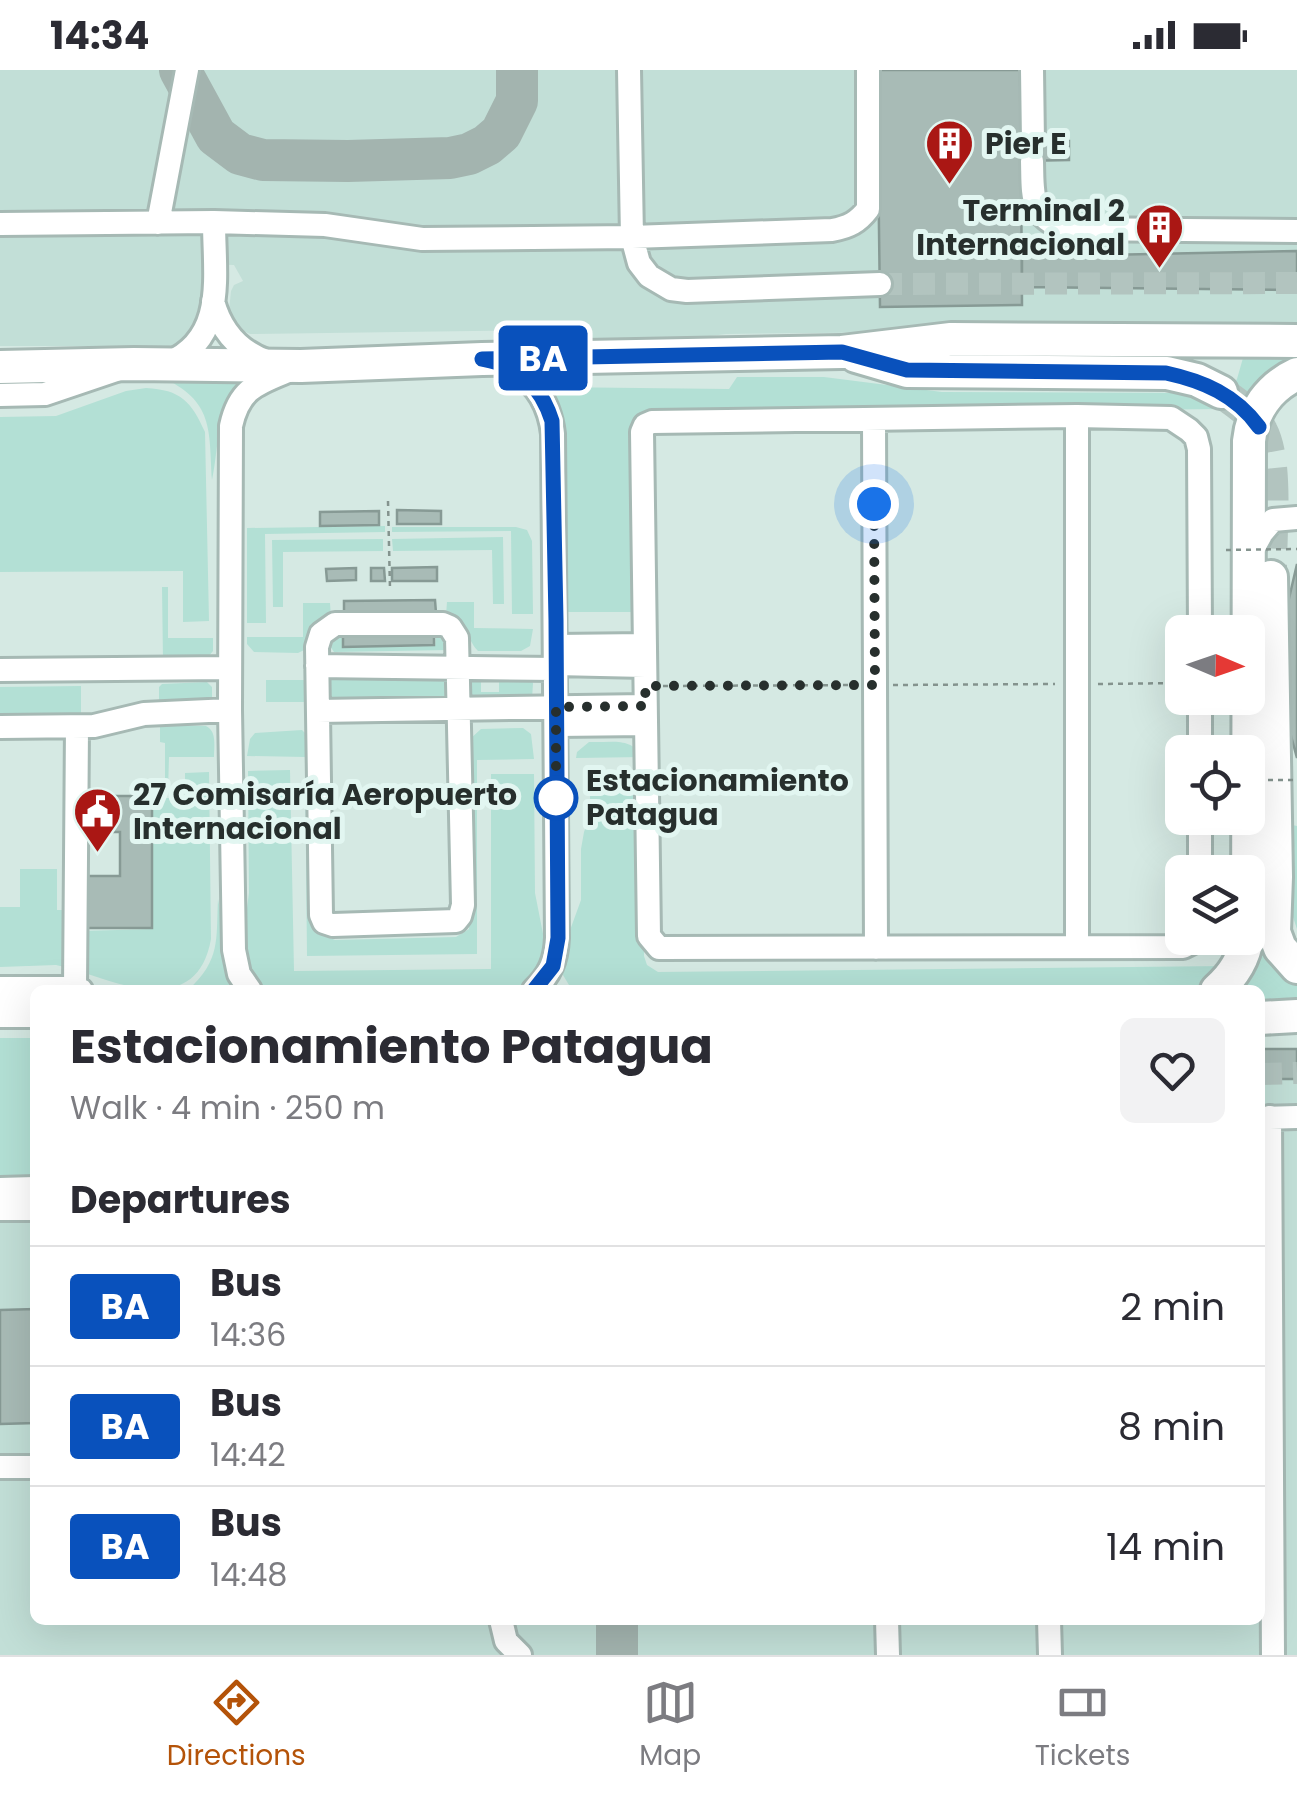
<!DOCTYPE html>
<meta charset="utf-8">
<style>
:root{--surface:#fff;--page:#f2f2f3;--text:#2b2b33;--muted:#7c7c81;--line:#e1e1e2;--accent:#b45309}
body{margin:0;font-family:Poppins,sans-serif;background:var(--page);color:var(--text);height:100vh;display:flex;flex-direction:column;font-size:38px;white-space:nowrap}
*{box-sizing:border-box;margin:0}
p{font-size:32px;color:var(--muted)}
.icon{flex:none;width:55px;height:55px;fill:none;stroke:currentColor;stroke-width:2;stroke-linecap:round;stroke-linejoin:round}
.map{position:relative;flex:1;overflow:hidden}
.side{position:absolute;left:30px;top:915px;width:1235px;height:640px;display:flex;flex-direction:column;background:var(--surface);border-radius:15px;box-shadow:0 10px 40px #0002}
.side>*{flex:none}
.badge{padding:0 20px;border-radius:8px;font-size:35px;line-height:65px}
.needle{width:65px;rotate:92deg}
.controls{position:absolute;left:1165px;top:545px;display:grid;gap:20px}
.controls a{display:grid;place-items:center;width:100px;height:100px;border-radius:15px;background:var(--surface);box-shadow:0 10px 40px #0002;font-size:50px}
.you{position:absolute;width:50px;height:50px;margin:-25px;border:8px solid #fff;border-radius:50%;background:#1a73e8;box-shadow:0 0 0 15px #1a73e833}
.map>.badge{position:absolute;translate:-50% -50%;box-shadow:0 0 0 5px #fff}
h2{padding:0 40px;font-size:38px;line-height:90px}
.round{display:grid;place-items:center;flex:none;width:105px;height:105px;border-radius:15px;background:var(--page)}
.overview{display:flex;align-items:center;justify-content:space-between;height:170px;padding:0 40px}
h1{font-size:48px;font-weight:700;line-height:75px}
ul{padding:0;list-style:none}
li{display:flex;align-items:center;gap:30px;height:120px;padding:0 40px;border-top:2px solid var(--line)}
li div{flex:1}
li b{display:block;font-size:38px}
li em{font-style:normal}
li .badge{min-width:110px;font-weight:700;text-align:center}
.status{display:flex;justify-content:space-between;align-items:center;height:70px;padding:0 50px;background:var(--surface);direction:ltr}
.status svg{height:28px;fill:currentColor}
.tabs{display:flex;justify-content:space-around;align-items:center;height:140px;border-top:2px solid var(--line);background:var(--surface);font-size:28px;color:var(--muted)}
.tabs a{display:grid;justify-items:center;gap:5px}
.tabs .active{color:var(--accent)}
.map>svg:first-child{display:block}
.built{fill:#c2dfd7}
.green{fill:#b3e0d5}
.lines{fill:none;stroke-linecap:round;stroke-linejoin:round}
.taxiway{stroke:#a3b4af;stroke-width:42}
.building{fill:#a8bbb6;stroke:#879a95;stroke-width:2.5}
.minor-tunnel{stroke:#b2c4bf;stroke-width:22;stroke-dasharray:22 11;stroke-linecap:butt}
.highway-tunnel{stroke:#b2c4bf;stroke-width:32;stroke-dasharray:32 16;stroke-linecap:butt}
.minor-casing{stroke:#a6b9b4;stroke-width:28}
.highway-casing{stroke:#a6b9b4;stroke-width:38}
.path{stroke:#84938e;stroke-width:2.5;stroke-dasharray:5 5;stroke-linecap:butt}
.minor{stroke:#fff;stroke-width:22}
.highway{stroke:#fff;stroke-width:32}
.path-bridge{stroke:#84938e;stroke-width:2.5;stroke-dasharray:5 5;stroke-linecap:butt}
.line-casing{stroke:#fff;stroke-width:22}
.line{stroke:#0951bc;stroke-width:15}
.walk{stroke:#272f2d;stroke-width:10;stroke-dasharray:0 18}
.stop-dot{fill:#fff;stroke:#0951bc;stroke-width:5}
.labels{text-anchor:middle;stroke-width:10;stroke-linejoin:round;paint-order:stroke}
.poi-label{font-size:30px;font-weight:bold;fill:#272f2d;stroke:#e2f6f1;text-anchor:start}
.stop-label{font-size:30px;font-weight:bold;fill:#272f2d;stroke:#e2f6f1;text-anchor:start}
</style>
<div class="status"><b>14:34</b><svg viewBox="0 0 49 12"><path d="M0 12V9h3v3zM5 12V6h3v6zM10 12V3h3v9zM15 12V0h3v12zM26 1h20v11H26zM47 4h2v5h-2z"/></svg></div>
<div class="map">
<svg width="1297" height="1585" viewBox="0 0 1297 1585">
<rect width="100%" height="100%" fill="#d5e9e3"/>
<path class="built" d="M 0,0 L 1297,0 L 1297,258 L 726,264 L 703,267 L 656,281 L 540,278 L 540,260 L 250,264 L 239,259 L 233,253 L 229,241 L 231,221 L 234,215 L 243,211 L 234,195 L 203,194 L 206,216 L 198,261 L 175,277 L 156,282 L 130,282 L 114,276 L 0,276 Z
M 1260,979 L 1297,979 L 1297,1585 L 0,1585 L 0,1102 L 35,1101 L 35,1550 L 1260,1550 Z"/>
<path class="green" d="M 1297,287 L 1297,292 C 1263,299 1250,315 1241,347 L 1230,339 L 647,344 L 639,542 L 566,542 L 565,426 L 548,326 L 550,317 L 729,319 L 737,307 L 824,307 L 942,322 L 1188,323 L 1222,334 L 1237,309 L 1243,288 Z
M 246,306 C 215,334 220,373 212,410 C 209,359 214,331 161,307 Z
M 146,318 C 181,320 191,331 205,362 L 209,551 L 183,552 L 183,501 L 0,502 L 0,347 L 56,346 L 126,321 Z
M 385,456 L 385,462 L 265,464 L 266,553 L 247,553 L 247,458 Z
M 392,457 L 516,457 L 527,460 L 532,471 L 533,544 L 512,544 L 511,461 L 392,462 Z
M 503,467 L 504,534 L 493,534 L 492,480 L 393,481 L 392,469 Z
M 383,469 L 383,481 L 283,482 L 283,537 L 273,537 L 272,470 Z
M 162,517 L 168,517 L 168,568 L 213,568 L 213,581 L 208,587 L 163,591 Z
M 447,532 L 474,532 L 474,558 L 533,559 L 530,576 L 521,581 L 478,581 C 464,566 470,551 446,545 Z
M 303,533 L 330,533 L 331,548 C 311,550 309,564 304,580 L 298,583 L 254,582 L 247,574 L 247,567 L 303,567 Z
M 436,565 L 445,566 L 448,580 L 334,582 L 328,573 L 336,566 L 342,566 L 343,577 L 435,576 Z
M 499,608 L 529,608 L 533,613 L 532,629 L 469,629 L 469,613 L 473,609 L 481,609 L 481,622 L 499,622 Z
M 266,610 L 306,610 L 310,614 L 309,629 L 305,632 L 266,632 Z
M 329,610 L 449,610 L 449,627 L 445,632 L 333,633 L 329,628 Z
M 207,612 L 212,617 L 212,630 L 162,634 L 159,631 L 159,617 L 162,614 Z
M 81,616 L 81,644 L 0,645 L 0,617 Z
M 160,655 L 206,656 C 217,661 214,676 214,687 L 169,687 L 168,721 L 165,720 L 165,673 L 160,672 Z
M 523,658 L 531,664 L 534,689 L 477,690 L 477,884 L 307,886 L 305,687 L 247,686 L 250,669 L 255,663 L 302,660 L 311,669 L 318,859 L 325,866 L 335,870 L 456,867 L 469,859 L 469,670 L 481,659 Z
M 589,672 C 610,673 631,666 642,687 L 576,688 L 577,682 Z
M 290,700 L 294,901 L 491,899 L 491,704 L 534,704 L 535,823 L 545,874 L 543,890 L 523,920 L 260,920 L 241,882 L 249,823 L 248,701 Z
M 209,702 L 211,869 C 198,942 131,919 82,902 L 81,861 L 153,859 L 153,728 L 185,728 L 185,703 Z
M 642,703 L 644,886 L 647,895 L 658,902 L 1225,896 L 1205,920 L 572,920 L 563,905 L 569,863 L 581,830 L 581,779 L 584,762 L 590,746 L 590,704 Z
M 1292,755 L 1297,756 L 1297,859 L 1292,844 Z
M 20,799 L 57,799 L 57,840 L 67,840 L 69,898 L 56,895 L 0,897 L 0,837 L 20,837 Z
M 218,829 L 224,863 L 226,901 L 236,920 L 188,920 C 221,890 216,870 218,829 Z
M 1260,864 L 1288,909 L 1297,914 L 1297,937 L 1260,941 L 1260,920 L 1234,920 Z
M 35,968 L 35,1105 L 0,1106 L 0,968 Z"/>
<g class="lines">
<path class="taxiway" d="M 180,0 L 216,66 L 240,84 L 263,90 L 348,91 L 450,88 L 469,84 L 487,75 L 501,63 L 517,31 L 517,0
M 617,1550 L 617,1585"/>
</g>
<path class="building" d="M 877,0 L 1020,0 L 1021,72 L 1069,71 L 1069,90 L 1021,91 L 1022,235 L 880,237 Z
M 1055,180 L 1055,186 L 1297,181 L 1297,220 L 1022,217 L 1022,181 Z
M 397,440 L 441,441 L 441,454 L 397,454 Z
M 379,441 L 379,455 L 320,456 L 320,442 Z
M 1297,494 L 1297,688 L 1287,651 L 1284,550 Z
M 437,497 L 437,511 L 392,511 L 392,498 Z
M 356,498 L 356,510 L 327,511 L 326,499 Z
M 371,498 L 384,498 L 385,511 L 371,511 Z
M 435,530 L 436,543 L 344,545 L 344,531 Z
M 434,562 L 434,575 L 343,577 L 343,563 Z
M 83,726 L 152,726 L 152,858 L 80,858 L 80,806 L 120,806 L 120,762 L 82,762 Z
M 1260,979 L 1297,979 L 1297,1009 L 1260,1009 Z
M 35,1239 L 35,1353 L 0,1354 L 0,1240 Z"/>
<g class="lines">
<path class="minor-tunnel" d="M 880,214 L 1297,213
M 1260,1004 L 1297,1003"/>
<path class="highway-tunnel" d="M 1221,322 C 1236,333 1254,344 1262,361 C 1278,392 1271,461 1271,497"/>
<defs>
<path id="minor" d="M 629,0 L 632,167 L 639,193 L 649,206 L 671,219 L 687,221 L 880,214
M 1032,0 L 1033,72
M 1032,91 C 1033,124 1029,147 1066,159 L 1297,161
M 158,153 L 187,0
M 0,154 L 214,152 L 325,155 L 422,169 L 632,167 L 832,160 C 849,157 858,152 868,139 L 868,0
M 213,231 C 221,261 239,282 269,292
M 496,292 C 530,303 549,329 553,364 L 557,868 C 556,890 550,905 534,920
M 168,293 C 227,268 214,205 214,152
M 0,325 L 45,324 L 116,300
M 874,350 L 876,878
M 1251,483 L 1262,463 L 1273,450 L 1297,448
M 335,554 L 443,554 L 450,557 L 457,568 L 463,835 L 460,846 L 456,851 L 333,855 L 324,852 L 321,845 L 317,577 L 321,564 Z
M 556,576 L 645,575
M 556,594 L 645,596
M 317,596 L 556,599
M 0,600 L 230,598
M 318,641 L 645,636
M 1200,641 L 1200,682
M 556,655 L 646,654
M 0,657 L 94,656 L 144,644 L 230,640
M 1200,748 L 1200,802
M 1196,868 L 1193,872 L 1183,877 L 659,878 L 649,866 L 642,362 L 645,355 L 652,352 L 1077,346 L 1171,348 L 1189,360 L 1196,367 L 1199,379 L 1200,562
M 1077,877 L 1077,346
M 0,918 L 75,918 L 81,920
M 75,918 L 77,657
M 250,920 L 239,904 L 234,880 L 230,640 L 231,356 C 239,319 256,314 288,301
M 1270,1047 L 1273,1585
M 1260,1048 L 1297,1047
M 0,1119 L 35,1118
M 0,1139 L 35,1139
M 0,1397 L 35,1397
M 501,1550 L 506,1571 L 520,1585
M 887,1550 L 888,1585
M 1049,1550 L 1050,1585"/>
<path id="highway" d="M 856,286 L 907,301 L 1167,303 L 1197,310 L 1221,322
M 0,297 L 134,294 L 301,296 L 482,289 L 842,282 L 951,269 L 1297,271
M 1271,507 L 1276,807 L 1274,862 L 1280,878 L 1297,897
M 1248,866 L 1249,371 C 1252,341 1269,317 1297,304
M 1217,920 C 1233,906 1244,889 1247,868
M 0,941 L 35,941
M 1260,948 L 1297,946"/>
</defs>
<use href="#minor" class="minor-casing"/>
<use href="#highway" class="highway-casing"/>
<path class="path" d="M 388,431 L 390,519
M 1098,614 L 1182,613
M 893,615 L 1055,614
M 663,616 L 855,615"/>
<use href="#minor" class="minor"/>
<use href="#highway" class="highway"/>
<path class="path-bridge" d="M 1226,480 L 1297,479
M 1248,710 L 1297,710"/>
</g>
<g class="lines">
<defs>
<path id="line" d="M 534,920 L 553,896 L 558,868 L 556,550 L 552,351 C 541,316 519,295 482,289 L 842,282 L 907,300 L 1166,303 C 1203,311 1236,325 1259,357"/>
</defs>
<use href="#line" class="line-casing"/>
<use href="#line" class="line"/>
<path class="walk" d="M 556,728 L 556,730 L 556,637 L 646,636 L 645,616 L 875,615 L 874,434"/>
</g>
<defs>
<symbol id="building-pin" viewBox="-11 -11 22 30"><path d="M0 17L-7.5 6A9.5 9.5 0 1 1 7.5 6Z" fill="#aa1714" stroke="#e2f6f1"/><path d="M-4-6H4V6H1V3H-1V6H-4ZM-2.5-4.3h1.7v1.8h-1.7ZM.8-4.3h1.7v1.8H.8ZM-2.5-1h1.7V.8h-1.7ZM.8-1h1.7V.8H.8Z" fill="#fff"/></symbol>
<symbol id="civic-pin" viewBox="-11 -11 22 30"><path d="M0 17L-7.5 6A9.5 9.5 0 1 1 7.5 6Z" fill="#aa1714" stroke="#e2f6f1"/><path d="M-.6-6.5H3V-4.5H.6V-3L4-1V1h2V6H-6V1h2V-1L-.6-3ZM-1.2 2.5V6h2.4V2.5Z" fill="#fff"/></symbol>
</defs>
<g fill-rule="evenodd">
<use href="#building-pin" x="922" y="46" width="55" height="75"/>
<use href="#building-pin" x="1132" y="130" width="55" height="75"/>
<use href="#civic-pin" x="70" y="714" width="55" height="75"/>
</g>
<circle class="stop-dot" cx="556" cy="728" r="20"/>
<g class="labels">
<g class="poi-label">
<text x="985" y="84">Pier E</text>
<text x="1125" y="151" text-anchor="end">Terminal 2<tspan x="1125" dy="34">Internacional</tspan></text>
<text x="133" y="735">27 Comisaría Aeropuerto<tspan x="133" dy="34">Internacional</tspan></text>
</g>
<g class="stop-label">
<text x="586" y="721">Estacionamiento<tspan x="586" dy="34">Patagua</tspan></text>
</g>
</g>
</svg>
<div class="controls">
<a><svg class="needle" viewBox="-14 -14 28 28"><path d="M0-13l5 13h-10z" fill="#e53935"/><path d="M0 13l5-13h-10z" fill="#7c7c81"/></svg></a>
<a><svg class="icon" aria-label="locate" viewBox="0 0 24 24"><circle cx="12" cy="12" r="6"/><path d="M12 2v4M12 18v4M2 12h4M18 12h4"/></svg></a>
<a><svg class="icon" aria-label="layers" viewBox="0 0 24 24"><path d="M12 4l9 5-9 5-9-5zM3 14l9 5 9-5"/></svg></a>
</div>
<div class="you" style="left:874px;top:434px"></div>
<b class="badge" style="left:543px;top:288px;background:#0951bc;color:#fff">BA</b>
<section class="side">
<div class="overview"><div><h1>Estacionamiento Patagua</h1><p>Walk · 4 min · 250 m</p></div><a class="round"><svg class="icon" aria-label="heart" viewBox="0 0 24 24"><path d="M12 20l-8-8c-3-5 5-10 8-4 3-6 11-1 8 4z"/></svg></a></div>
<h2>Departures</h2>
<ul>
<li><span class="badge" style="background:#0951bc;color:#fff">BA</span><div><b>Bus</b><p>14:36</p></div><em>2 min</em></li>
<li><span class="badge" style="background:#0951bc;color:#fff">BA</span><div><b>Bus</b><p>14:42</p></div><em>8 min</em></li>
<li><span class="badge" style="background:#0951bc;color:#fff">BA</span><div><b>Bus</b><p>14:48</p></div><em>14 min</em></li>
</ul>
</section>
</div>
<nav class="tabs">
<a class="active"><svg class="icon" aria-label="directions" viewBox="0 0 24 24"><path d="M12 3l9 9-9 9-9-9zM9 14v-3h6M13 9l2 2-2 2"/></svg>Directions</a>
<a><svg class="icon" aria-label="map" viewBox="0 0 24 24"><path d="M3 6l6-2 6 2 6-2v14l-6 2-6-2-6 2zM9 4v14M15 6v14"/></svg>Map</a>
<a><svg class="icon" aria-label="tickets" viewBox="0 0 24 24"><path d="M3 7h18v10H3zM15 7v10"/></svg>Tickets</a>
</nav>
